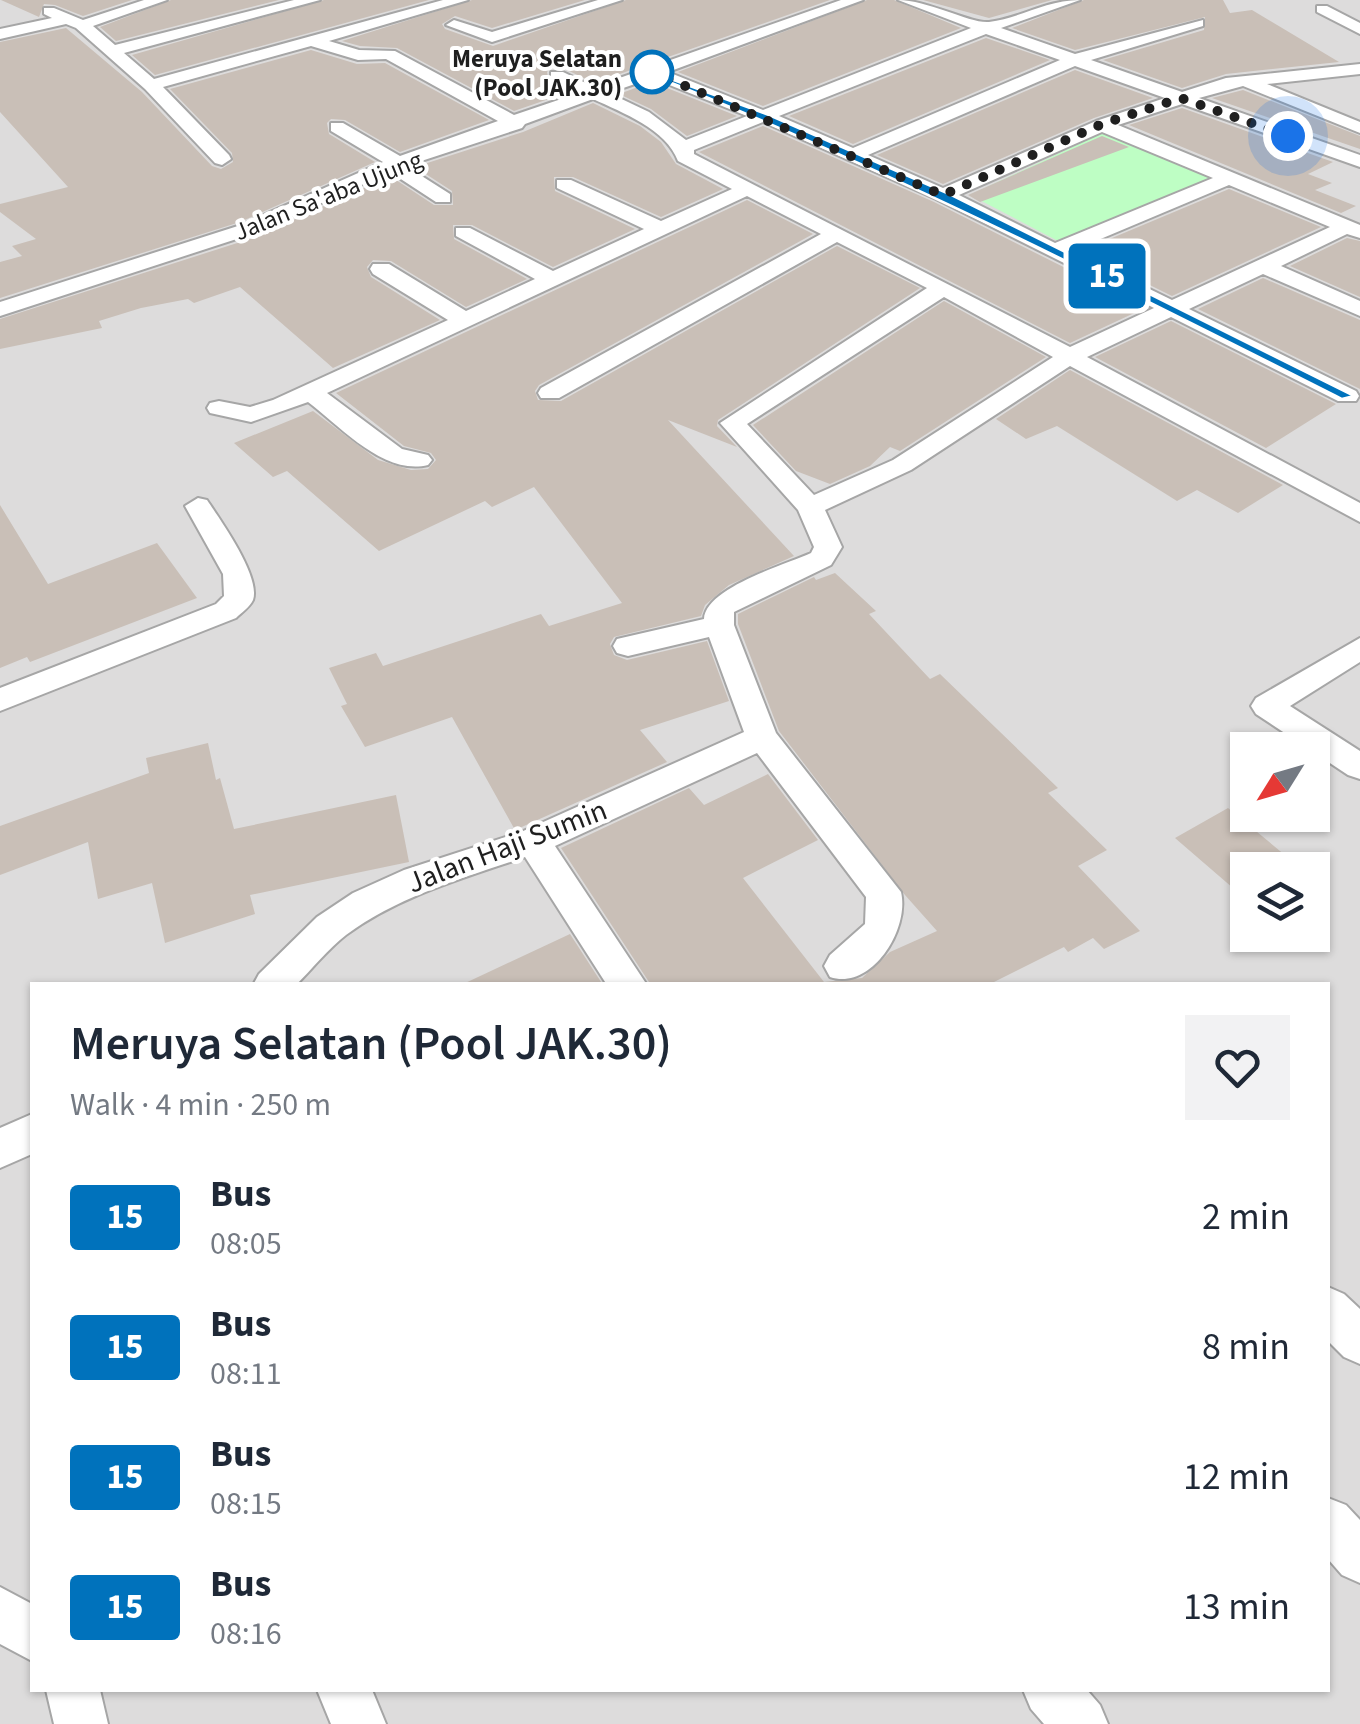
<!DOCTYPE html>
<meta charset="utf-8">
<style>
:root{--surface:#fff;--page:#f2f2f3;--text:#1f2937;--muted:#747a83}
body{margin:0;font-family:"Source Sans 3",sans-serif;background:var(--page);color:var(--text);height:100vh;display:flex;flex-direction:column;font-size:38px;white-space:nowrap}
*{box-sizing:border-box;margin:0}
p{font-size:32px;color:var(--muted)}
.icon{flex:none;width:55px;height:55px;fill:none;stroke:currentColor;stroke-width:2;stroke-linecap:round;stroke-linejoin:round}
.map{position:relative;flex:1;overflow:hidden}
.side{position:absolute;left:30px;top:982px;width:1300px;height:710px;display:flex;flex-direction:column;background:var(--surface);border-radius:0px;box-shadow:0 2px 8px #0004}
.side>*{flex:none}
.badge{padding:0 20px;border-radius:8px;font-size:35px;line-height:65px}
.needle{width:65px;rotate:233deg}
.fabs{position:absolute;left:1230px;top:732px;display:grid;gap:20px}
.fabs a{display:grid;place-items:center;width:100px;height:100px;border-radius:0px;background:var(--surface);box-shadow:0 2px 8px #0004;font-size:50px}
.you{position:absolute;width:50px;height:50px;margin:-25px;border:8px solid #fff;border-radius:50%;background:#1a73e8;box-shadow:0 0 0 15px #1a73e833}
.map>.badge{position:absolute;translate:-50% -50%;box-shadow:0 0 0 5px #fff}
.round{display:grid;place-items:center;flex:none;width:105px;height:105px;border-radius:0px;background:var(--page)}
.head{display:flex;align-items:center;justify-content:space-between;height:170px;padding:0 40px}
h1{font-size:48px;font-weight:600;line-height:75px}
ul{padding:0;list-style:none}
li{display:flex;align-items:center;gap:30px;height:130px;padding:0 40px}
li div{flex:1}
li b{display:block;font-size:38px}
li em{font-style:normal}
li .badge{min-width:110px;font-weight:700;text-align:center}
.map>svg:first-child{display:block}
.residential{fill:#dddcdc;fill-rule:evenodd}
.park{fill:#befec4}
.building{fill:#c9bfb7}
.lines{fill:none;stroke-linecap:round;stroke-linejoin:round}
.minor-casing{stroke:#a6a6a6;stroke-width:4}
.minor{fill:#fff;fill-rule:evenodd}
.line{fill:#0072bc;stroke:#fff;stroke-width:2.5}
.walk{stroke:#1f1f1f;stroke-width:10;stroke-dasharray:0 18}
.stop-dot{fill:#fff;stroke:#0072bc;stroke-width:5}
.labels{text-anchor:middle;stroke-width:8;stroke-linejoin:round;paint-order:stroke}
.far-stop-label{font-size:25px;font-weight:bold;fill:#1f1f1f;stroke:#fff;text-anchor:end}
.far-street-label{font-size:25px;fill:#1f1f1f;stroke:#fff}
.street-label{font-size:30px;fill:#1f1f1f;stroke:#fff}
</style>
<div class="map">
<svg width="1360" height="1724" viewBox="0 0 1360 1724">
<rect width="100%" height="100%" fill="#f1ede4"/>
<path class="residential" d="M 0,0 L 1360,0 L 1360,1724 L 0,1724 ZM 1248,750 L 1312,750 L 1312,815 L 1248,815 ZM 1248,870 L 1312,870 L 1312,935 L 1248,935 ZM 32,985 L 1328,985 L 1328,1690 L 32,1690 Z"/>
<path class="park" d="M 1105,132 L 1214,176 L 1058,241 L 970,195 Z"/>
<path class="building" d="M 1,0 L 132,0 L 83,16 L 55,5 L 44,4 L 39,17 Z
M 171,0 L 279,0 L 116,41 L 100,27 Z
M 324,0 L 429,0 L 155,75 L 132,55 Z
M 472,0 L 585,0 L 492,28 L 455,16 L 442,24 L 445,29 L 493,46 L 626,0 L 830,0 L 594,83 L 565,69 L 551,68 L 547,72 L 549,83 L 569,92 L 514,111 L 397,48 L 360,46 L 342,41 Z
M 867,0 L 894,0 L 961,28 L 763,106 L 678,72 Z
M 923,0 L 1052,0 L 989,18 Z
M 1084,0 L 1223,0 L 1230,13 L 1252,10 L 1339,62 L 1226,74 L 1182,88 L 1103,60 L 1204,30 L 1205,17 L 1075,50 L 1012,28 Z
M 66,28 L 142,92 L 212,166 L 221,169 L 233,162 L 232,153 L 170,89 L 311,50 L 357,64 L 385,63 L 489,120 L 400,152 L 345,120 L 331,119 L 327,123 L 329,134 L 375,162 L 240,222 L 0,298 L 0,262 L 22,256 L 12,246 L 36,239 L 0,212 L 0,204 L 68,187 L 0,112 L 0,42 Z
M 986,38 L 1050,60 L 853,144 L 789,116 Z
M 1075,70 L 1153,98 L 1094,118 L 943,184 L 877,155 Z
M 652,82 L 737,116 L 687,136 L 651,109 L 619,94 Z
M 1243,90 L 1360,136 L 1360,149 L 1212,98 Z
M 593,103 L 640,126 L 661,142 L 676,164 L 723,189 L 661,217 L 573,177 L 554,177 L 555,191 L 635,229 L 553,267 L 472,225 L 453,225 L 454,239 L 527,279 L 466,307 L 391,261 L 373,260 L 367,267 L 371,277 L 440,320 L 333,368 L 240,287 L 194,303 L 188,299 L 141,308 L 99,321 L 102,328 L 0,349 L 0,319 L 256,237 L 390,176 L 434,205 L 453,205 L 452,191 L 415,167 L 523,132 Z
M 1182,108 L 1333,162 L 1308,174 L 1332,183 L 1315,190 L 1356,206 L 1341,213 L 1129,125 Z
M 763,126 L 934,202 L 1145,308 L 1070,343 L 699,152 Z
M 1102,136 L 1129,147 L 980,202 L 968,195 Z
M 1229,189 L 1321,227 L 1172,296 L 1081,251 Z
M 747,200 L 813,234 L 539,385 L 535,391 L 538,400 L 561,401 L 837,246 L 920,288 L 718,420 L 717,426 L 737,447 L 668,420 L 794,556 L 729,585 L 705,605 L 701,616 L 614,637 L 610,644 L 614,655 L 627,660 L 707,641 L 729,701 L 640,730 L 667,762 L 515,830 L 452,717 L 365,747 L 341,706 L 347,704 L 329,668 L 376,653 L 383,666 L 541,614 L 549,626 L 622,603 L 534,487 L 492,507 L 485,501 L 379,551 L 287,471 L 273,477 L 234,443 L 313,411 L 378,460 L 411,470 L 428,469 L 436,460 L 431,453 L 404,446 L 336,393 Z
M 1347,238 L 1360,241 L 1360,297 L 1290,266 Z
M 1263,278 L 1360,320 L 1360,389 L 1198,309 Z
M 944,301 L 1046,357 L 900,451 L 890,447 L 870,466 L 830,484 L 796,471 L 753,425 Z
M 1171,321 L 1336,404 L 1266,448 L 1095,357 Z
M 1070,370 L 1283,485 L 1238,513 L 1197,490 L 1177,501 L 1057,426 L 1026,439 L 996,419 Z
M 0,505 L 48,584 L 157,543 L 197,598 L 30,662 L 27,657 L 0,668 Z
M 835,573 L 876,611 L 869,614 L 930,679 L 940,674 L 1058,788 L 1048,793 L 1107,850 L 1078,866 L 1140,931 L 1104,949 L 1093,938 L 1068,952 L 1064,947 L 988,985 L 651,985 L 561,848 L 689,788 L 704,805 L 768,774 L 818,840 L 743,878 L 824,982 L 862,978 L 890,952 L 937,931 L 905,895 L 779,731 L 738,624 L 738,614 L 814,577 L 816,580 Z
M 208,743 L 216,780 L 220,778 L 234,829 L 396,795 L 409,862 L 250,895 L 255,914 L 165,943 L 152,883 L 98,899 L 88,842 L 0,875 L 0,826 L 149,773 L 146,758 Z
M 1228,808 L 1303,870 L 1248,870 L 1248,901 L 1175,838 Z
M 570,934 L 603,985 L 461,985 Z"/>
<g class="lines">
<defs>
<path id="minor" d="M 144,0 L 167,0 L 93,26 L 115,45 L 294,0 L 320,0 L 124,53 L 154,79 L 443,0 L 468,0 L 329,41 L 359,50 L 395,51 L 514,115 L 579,93 L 551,80 L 551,72 L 563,72 L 594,87 L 841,0 L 863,0 L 668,72 L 763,110 L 971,28 L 898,0 C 928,0 971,24 989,22 C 1021,18 1046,0 1080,0 L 1001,28 L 1075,54 L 1203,20 L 1203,26 L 1091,60 L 1182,92 L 1226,78 L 1360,64 L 1360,74 L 1267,84 L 1360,122 L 1360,133 L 1243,86 L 1199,98 L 1360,155 L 1360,167 L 1182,104 L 1118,125 L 1360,225 L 1360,238 L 1347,234 L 1281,266 L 1360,301 L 1360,316 L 1263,274 L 1189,309 L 1356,391 L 1359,396 L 1356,401 L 1338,401 L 1171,317 L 1087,357 L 1360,503 L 1360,522 L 1070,366 L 911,470 L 825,510 L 842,547 L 831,565 L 734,612 L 734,625 L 776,733 L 901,892 C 910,930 871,991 830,977 L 824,966 L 830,955 L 865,924 L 866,897 L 757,753 L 555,846 L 647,985 L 607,985 L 525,857 C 464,878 399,896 346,935 C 328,949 312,969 296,985 L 253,985 L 259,974 L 317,917 L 353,893 L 404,870 L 521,832 L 744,732 L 709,637 L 628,656 L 617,653 L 613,646 L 617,639 L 704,619 C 705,588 784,565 811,553 L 814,547 L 798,510 L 720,423 L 927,288 L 837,242 L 559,398 L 541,398 L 538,393 L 541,388 L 821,234 L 747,196 L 327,393 L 402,449 L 428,455 L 432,460 L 428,465 C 384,476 340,426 308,402 L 251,422 L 210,413 L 207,408 L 210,403 L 219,401 L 250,407 L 273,400 L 448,320 L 373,274 L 370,269 L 373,264 L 389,264 L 466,311 L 535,279 L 456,236 L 456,228 L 470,228 L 553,271 L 644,229 L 557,188 L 557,180 L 571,180 L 661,221 L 732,189 L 678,161 C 666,129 623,113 593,99 L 525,124 L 522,128 L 406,166 L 450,194 L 450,202 L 436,202 L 390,172 L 255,233 L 0,316 L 0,302 L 241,225 L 383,162 L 331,131 L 331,123 L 343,123 L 400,156 L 498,121 L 386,59 L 358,60 L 311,46 L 163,87 L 229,155 L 231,159 L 222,165 L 215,163 L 145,89 L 76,28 L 66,24 L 0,39 L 0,29 L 52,18 L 44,14 L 44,8 L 54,8 L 83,20 ZM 986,34 L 1060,60 L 853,148 L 779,116 ZM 1075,66 L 1165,98 L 1096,121 L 943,188 L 868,155 ZM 652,78 L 747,116 L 686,140 L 649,112 L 609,93 ZM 763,122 L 936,199 L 1154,308 L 1070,347 L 694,154 L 694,150 ZM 1102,132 L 1213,178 L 1055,243 L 959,195 ZM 1229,185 L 1330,227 L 1172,300 L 1072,251 ZM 944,297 L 1053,357 L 893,460 L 814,495 L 747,424 Z
M 598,0 L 622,0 L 492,42 L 446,25 L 454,20 L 492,32 Z
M 1317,6 L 1327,6 L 1360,23 L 1360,34 L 1317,12 Z
M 198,498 L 207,500 C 221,521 261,577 253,600 C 250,607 241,613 236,618 L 0,711 L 0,688 L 216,604 L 224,596 L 223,574 L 185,506 Z
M 1360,638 L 1360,662 L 1290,706 L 1360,751 L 1360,779 L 1348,775 L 1256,714 L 1251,706 L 1256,698 Z
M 32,1114 L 32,1154 L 0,1168 L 0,1128 Z
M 1328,1287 L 1344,1294 L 1360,1309 L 1360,1364 L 1344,1357 L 1328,1341 Z
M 1328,1498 L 1346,1505 L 1360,1520 L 1360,1583 L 1342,1575 L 1328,1559 Z
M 0,1587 L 32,1604 L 32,1661 L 0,1644 Z
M 46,1690 L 100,1690 L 108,1724 L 54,1724 Z
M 317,1690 L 372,1690 L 386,1724 L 331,1724 Z
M 1023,1690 L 1087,1690 L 1100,1705 L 1108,1724 L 1044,1724 L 1031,1709 Z"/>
</defs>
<use href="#minor" class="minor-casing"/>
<use href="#minor" class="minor"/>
</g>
<path class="line" d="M 649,71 L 769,115 L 947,193 L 1354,396 L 1342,399 C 1114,284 887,168 649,74 Z"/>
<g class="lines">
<path class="walk" d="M 652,72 L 943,195 L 1102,124 L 1181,98 L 1288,136"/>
</g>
<circle class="stop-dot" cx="652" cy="72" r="20"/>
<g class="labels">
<g class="far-stop-label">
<text x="622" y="67">Meruya Selatan<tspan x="622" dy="29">(Pool JAK.30)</tspan></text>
</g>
<g class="far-street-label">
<text transform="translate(328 195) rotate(-22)" y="9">Jalan Sa'aba Ujung</text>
</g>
<g class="street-label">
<text transform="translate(507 846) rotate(-21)" y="10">Jalan Haji Sumin</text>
</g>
</g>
</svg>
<div class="fabs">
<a><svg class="needle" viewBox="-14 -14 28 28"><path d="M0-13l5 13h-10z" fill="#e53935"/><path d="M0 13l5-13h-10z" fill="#747a83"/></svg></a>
<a><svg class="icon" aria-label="layers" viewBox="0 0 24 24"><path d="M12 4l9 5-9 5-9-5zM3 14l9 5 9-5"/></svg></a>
</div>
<div class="you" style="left:1288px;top:136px"></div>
<b class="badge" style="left:1107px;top:276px;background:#0072bc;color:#fff">15</b>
<section class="side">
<div class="head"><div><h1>Meruya Selatan (Pool JAK.30)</h1><p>Walk · 4 min · 250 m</p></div><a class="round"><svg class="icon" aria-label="heart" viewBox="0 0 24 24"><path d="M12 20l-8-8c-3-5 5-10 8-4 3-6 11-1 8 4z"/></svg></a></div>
<ul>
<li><span class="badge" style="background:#0072bc;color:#fff">15</span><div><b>Bus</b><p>08:05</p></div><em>2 min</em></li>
<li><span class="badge" style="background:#0072bc;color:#fff">15</span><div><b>Bus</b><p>08:11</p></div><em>8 min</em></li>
<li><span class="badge" style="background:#0072bc;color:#fff">15</span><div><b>Bus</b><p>08:15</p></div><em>12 min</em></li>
<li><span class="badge" style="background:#0072bc;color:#fff">15</span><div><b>Bus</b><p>08:16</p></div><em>13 min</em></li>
</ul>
</section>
</div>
